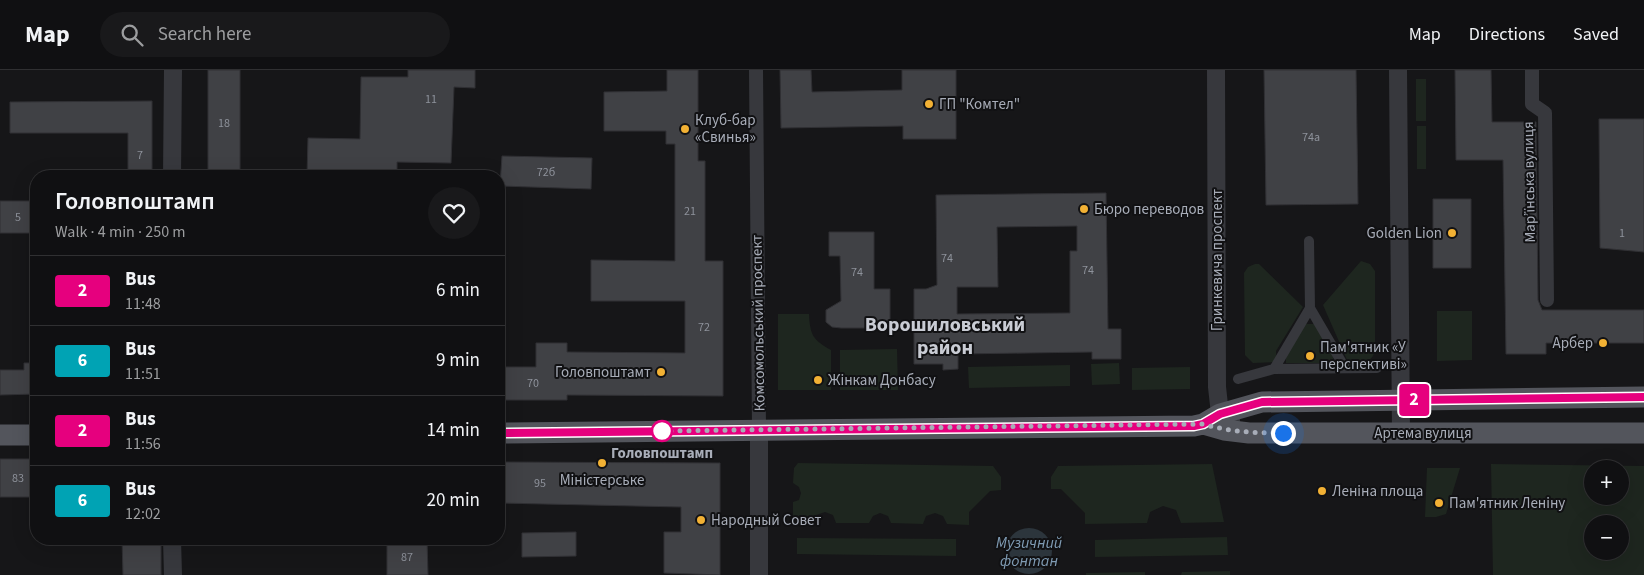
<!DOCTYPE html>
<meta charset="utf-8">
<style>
:root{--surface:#101012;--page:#19191b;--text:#f1f3f6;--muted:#9c9d9f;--line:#303032}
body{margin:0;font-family:"Source Sans 3",sans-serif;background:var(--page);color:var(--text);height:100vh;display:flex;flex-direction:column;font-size:19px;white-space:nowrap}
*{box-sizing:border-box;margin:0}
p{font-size:16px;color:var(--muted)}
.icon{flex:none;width:28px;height:28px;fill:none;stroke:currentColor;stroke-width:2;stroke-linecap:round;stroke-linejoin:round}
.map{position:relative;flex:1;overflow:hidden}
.details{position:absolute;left:30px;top:100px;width:475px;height:375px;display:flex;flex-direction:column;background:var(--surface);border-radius:20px;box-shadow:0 5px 20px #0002,0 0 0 1px var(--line)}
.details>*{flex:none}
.badge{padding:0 10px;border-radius:4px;font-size:18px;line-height:32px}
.controls{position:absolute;left:1584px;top:390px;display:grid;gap:10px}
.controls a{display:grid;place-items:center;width:45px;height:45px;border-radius:50%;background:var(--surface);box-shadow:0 5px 20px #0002,0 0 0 1px var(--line);font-size:25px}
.you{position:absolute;width:25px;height:25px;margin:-12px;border:4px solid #fff;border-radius:50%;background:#1a73e8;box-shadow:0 0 0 8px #1a73e833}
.map>.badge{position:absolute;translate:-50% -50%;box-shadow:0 0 0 2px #fff}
.round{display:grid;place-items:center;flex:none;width:52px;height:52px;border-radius:26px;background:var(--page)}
.summary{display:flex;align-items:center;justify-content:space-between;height:85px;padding:0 25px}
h1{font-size:24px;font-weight:600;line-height:38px}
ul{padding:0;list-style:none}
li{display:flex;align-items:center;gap:15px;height:70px;padding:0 25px;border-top:1px solid var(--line)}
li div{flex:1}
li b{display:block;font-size:19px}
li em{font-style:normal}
li .badge{min-width:55px;font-weight:700;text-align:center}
header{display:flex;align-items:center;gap:30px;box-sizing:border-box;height:70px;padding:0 25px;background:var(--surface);border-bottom:1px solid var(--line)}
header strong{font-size:24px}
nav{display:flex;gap:28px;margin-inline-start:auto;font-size:18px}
.search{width:350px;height:45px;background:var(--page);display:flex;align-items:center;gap:12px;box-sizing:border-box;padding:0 18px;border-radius:28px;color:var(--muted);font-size:19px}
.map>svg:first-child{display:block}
.green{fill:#1e261f;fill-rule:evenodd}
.water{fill:#2c353c}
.building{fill:#404145;stroke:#303034;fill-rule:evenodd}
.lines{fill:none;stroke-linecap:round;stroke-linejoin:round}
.pedestrian{stroke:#37383d;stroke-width:10}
.minor{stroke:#37383d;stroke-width:14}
.tertiary{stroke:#37383d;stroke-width:18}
.primary{stroke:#53555c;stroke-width:21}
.line-casing{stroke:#fff;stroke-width:11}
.line{stroke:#e6007e;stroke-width:8}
.walk{stroke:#a8adb8;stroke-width:5;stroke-dasharray:0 9}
.poi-dot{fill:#f2b134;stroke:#111113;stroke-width:2}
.stop-dot{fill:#fff;stroke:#e6007e;stroke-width:2.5}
.labels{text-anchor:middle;stroke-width:4;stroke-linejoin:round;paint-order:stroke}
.number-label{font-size:12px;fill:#8e929b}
.poi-label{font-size:15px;fill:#a8adb8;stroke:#111113;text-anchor:start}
.street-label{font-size:15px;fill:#a8adb8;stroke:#111113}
.stop-label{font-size:15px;font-weight:bold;fill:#a8adb8;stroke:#111113}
.water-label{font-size:16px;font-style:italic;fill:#7f9bb3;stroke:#111113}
.district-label{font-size:20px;font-weight:bold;fill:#c9ccd4;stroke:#111113}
</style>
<header>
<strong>Map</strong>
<div class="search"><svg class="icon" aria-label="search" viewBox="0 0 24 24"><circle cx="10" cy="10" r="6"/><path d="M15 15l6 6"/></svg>Search here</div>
<nav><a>Map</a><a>Directions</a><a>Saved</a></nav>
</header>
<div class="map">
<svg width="1644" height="505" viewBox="0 0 1644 505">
<rect width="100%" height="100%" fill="#161618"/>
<path class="green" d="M 1416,9 L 1426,9 L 1426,51 L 1416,51 Z
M 1417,56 L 1426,56 L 1426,99 L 1417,99 Z
M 1361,191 L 1370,194 L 1375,201 L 1375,280 C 1372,295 1360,292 1348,292 L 1323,235 Z
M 1255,194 L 1259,194 L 1303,237 L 1276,281 L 1276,292 L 1253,293 L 1245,285 L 1244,203 L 1248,197 Z
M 1437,241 L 1472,241 L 1472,290 L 1437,291 Z
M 778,244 L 809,244 C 810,265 813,270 831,280 L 831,320 L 778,320 Z
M 1303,254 L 1316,254 L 1333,285 L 1333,293 L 1286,293 L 1286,285 Z
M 897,279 L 898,320 L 840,320 L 840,280 Z
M 1119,293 L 1120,314 L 1092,315 L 1091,294 Z
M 1070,295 L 1070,316 L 969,318 L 968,297 Z
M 1190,297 L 1190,319 L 1132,320 L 1132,298 Z
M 798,393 L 993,396 L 1001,407 L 1001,420 L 990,421 L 969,442 L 969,455 L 947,454 L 943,446 L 935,443 L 926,446 L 923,454 L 891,453 L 888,446 L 880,443 L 873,446 L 869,453 L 836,453 L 833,445 L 825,442 L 816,445 L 813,452 L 793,452 L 793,432 L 799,430 L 801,423 L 799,417 L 793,413 L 794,398 Z
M 1212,394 L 1224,452 L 1181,453 L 1176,440 L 1163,436 L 1150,442 L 1147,453 L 1085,454 L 1085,443 L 1061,419 L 1051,419 L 1051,407 L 1058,396 Z
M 1491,394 L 1644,396 L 1644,505 L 1493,505 ZM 1592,399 L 1620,399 L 1620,426 L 1592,426 ZM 1592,454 L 1620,454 L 1620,481 L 1592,481 Z
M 1427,398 L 1460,398 L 1446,444 L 1436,447 L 1425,447 Z
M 1227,467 L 1228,485 L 1095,487 L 1095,470 Z
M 797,468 L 956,469 L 956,486 L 797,484 Z
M 1230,501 L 1230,505 L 1181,505 L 1182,502 Z
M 1145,502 L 1145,505 L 1086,505 L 1086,503 Z"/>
<path class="water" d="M1006 481a23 23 0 1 1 46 0a23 23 0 1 1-46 0Z"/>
<path class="building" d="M 208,0 L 240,0 L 240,106 L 208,106 Z
M 408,0 L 475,0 L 475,18 L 454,17 L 451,93 L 397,92 L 397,106 L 307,106 L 308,68 L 360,69 L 361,7 L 408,7 Z
M 667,0 L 698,0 L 698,91 L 705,91 L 705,191 L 723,191 L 723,326 L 567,325 L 567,330 L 499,330 L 499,297 L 536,297 L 536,273 L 567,273 L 567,282 L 685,283 L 685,231 L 591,231 L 591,190 L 675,191 L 675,74 L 666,74 L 666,61 L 604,61 L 604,22 L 667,21 Z
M 780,0 L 811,0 L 812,22 L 902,20 L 902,0 L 956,0 L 956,69 L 903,69 L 903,56 L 781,58 Z
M 1264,0 L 1356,0 L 1358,134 L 1266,135 Z
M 1455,0 L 1491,0 L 1492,52 L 1536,52 L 1538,230 L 1542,240 L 1644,240 L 1644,273 L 1546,273 L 1546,284 L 1506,284 L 1503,90 L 1456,90 Z
M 152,31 L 152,106 L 128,106 L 128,63 L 10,63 L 10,32 Z
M 1599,49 L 1644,49 L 1644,182 L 1600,178 Z
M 502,86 L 592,88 L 591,119 L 500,116 Z
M 1106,123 L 1108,259 L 1121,259 L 1121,289 L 1092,289 L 1092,282 L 958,284 L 958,299 L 943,300 L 943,294 L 914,294 L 914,219 L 926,219 L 937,215 L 936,125 ZM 1077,156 L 1077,181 L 1070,181 L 1070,243 L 957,244 L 957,217 L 998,217 L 997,157 Z
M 1433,129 L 1471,129 L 1471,198 L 1433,198 Z
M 0,131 L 36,131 L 36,163 L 0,163 Z
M 829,162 L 874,162 L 874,219 L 890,219 L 890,258 L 841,258 L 832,257 L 826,252 L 826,240 L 841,231 L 840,186 L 829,186 Z
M 24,293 L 36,293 L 36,324 L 0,325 L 0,300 L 24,300 Z
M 0,389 L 36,389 L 36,427 L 0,427 Z
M 499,392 L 720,393 L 720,505 L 664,503 L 664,462 L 681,462 L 681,437 L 499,433 Z
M 576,462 L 576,486 L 522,487 L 522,463 Z
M 122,469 L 161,469 L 161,505 L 123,505 Z
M 387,469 L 427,469 L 428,505 L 387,505 Z"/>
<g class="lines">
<path class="pedestrian" d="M 1309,171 L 1310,238 L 1345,298
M 1274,299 L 1310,238
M 1238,309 L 1274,299 L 1377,298"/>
<path class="minor" d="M 756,0 L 759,359
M 1532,0 L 1532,34 L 1545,43 L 1547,230"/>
<path class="tertiary" d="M 1216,0 L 1217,317 L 1220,344 L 1231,351
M 1398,0 L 1401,363
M 172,106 L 173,0
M 759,359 L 759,505
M 172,469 L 173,505"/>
<path class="primary" d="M 1203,354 L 1224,360 L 1249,363 L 1644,363
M 499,363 L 1194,356 L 1203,354 L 1220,344 L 1262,332 L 1644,327
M 0,365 L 36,365"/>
</g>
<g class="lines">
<defs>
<path id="line" d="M 499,363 L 1194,356 L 1203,354 L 1220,344 L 1262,332 L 1644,327"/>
</defs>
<use href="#line" class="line-casing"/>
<use href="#line" class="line"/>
<path class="walk" d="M 662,361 L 1203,354 C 1230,362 1255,363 1283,363"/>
</g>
<g class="poi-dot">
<circle cx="929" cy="34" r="5"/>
<circle cx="685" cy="59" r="5"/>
<circle cx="1084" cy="139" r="5"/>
<circle cx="1452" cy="163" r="5"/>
<circle cx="1603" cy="273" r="5"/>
<circle cx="1310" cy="286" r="5"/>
<circle cx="661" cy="302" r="5"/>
<circle cx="818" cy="310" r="5"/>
<circle cx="602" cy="393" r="5"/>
<circle cx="1322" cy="421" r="5"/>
<circle cx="1439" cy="433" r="5"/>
<circle cx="701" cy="450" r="5"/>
</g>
<circle class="stop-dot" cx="662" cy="361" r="10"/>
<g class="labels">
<g class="number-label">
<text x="431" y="33">11</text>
<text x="224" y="57">18</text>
<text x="1311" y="71">74а</text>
<text x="140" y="89">7</text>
<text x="546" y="106">72б</text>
<text x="690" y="145">21</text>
<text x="18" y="151">5</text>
<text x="1622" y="167">1</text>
<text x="947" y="192">74</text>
<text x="1088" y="204">74</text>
<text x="857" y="206">74</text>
<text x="704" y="261">72</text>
<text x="533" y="317">70</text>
<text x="18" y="412">83</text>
<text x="540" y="417">95</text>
<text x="407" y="491">87</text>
</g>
<g class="poi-label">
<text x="939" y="39">ГП "Комтел"</text>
<text x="695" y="55">Клуб-бар<tspan x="695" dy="17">«Свинья»</tspan></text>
<text x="1094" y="144">Бюро переводов</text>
<text x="1442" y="168" text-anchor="end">Golden Lion</text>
<text x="1593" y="278" text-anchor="end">Арбер</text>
<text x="1320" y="282">Пам'ятник «У<tspan x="1320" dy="17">перспективі»</tspan></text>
<text x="651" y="307" text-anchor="end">Головпоштамт</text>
<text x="828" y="315">Жінкам Донбасу</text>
<text x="602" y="415" text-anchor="middle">Міністерське</text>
<text x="1332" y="426">Леніна площа</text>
<text x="1449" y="438">Пам'ятник Леніну</text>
<text x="711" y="455">Народный Совет</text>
</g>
<g class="street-label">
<text transform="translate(1529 112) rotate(-91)" y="5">Мар’їнська вулиця</text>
<text transform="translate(1217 190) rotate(-90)" y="5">Гринкевича проспект</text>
<text transform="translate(758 253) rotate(-91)" y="5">Комсомольський проспект</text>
<text x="1423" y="368">Артема вулиця</text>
</g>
<g class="stop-label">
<text x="662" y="388">Головпоштамп</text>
</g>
<g class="water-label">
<text x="1029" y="478">Музичний<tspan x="1029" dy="18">фонтан</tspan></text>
</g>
<g class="district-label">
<text x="945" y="261">Ворошиловський<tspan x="945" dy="23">район</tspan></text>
</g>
</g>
</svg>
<div class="controls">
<a>+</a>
<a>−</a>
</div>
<div class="you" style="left:1283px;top:363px"></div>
<b class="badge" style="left:1414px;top:330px;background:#e6007e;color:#fff">2</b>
<section class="details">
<div class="summary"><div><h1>Головпоштамп</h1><p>Walk · 4 min · 250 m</p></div><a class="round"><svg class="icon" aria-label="heart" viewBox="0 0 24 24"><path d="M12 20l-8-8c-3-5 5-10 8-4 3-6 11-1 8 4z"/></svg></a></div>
<ul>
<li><span class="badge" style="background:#e6007e;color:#fff">2</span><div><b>Bus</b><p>11:48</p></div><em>6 min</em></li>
<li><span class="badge" style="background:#00a3b4;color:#fff">6</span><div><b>Bus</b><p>11:51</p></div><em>9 min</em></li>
<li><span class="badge" style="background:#e6007e;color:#fff">2</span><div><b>Bus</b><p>11:56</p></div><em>14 min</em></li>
<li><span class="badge" style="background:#00a3b4;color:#fff">6</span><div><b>Bus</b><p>12:02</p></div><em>20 min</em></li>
</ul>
</section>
</div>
